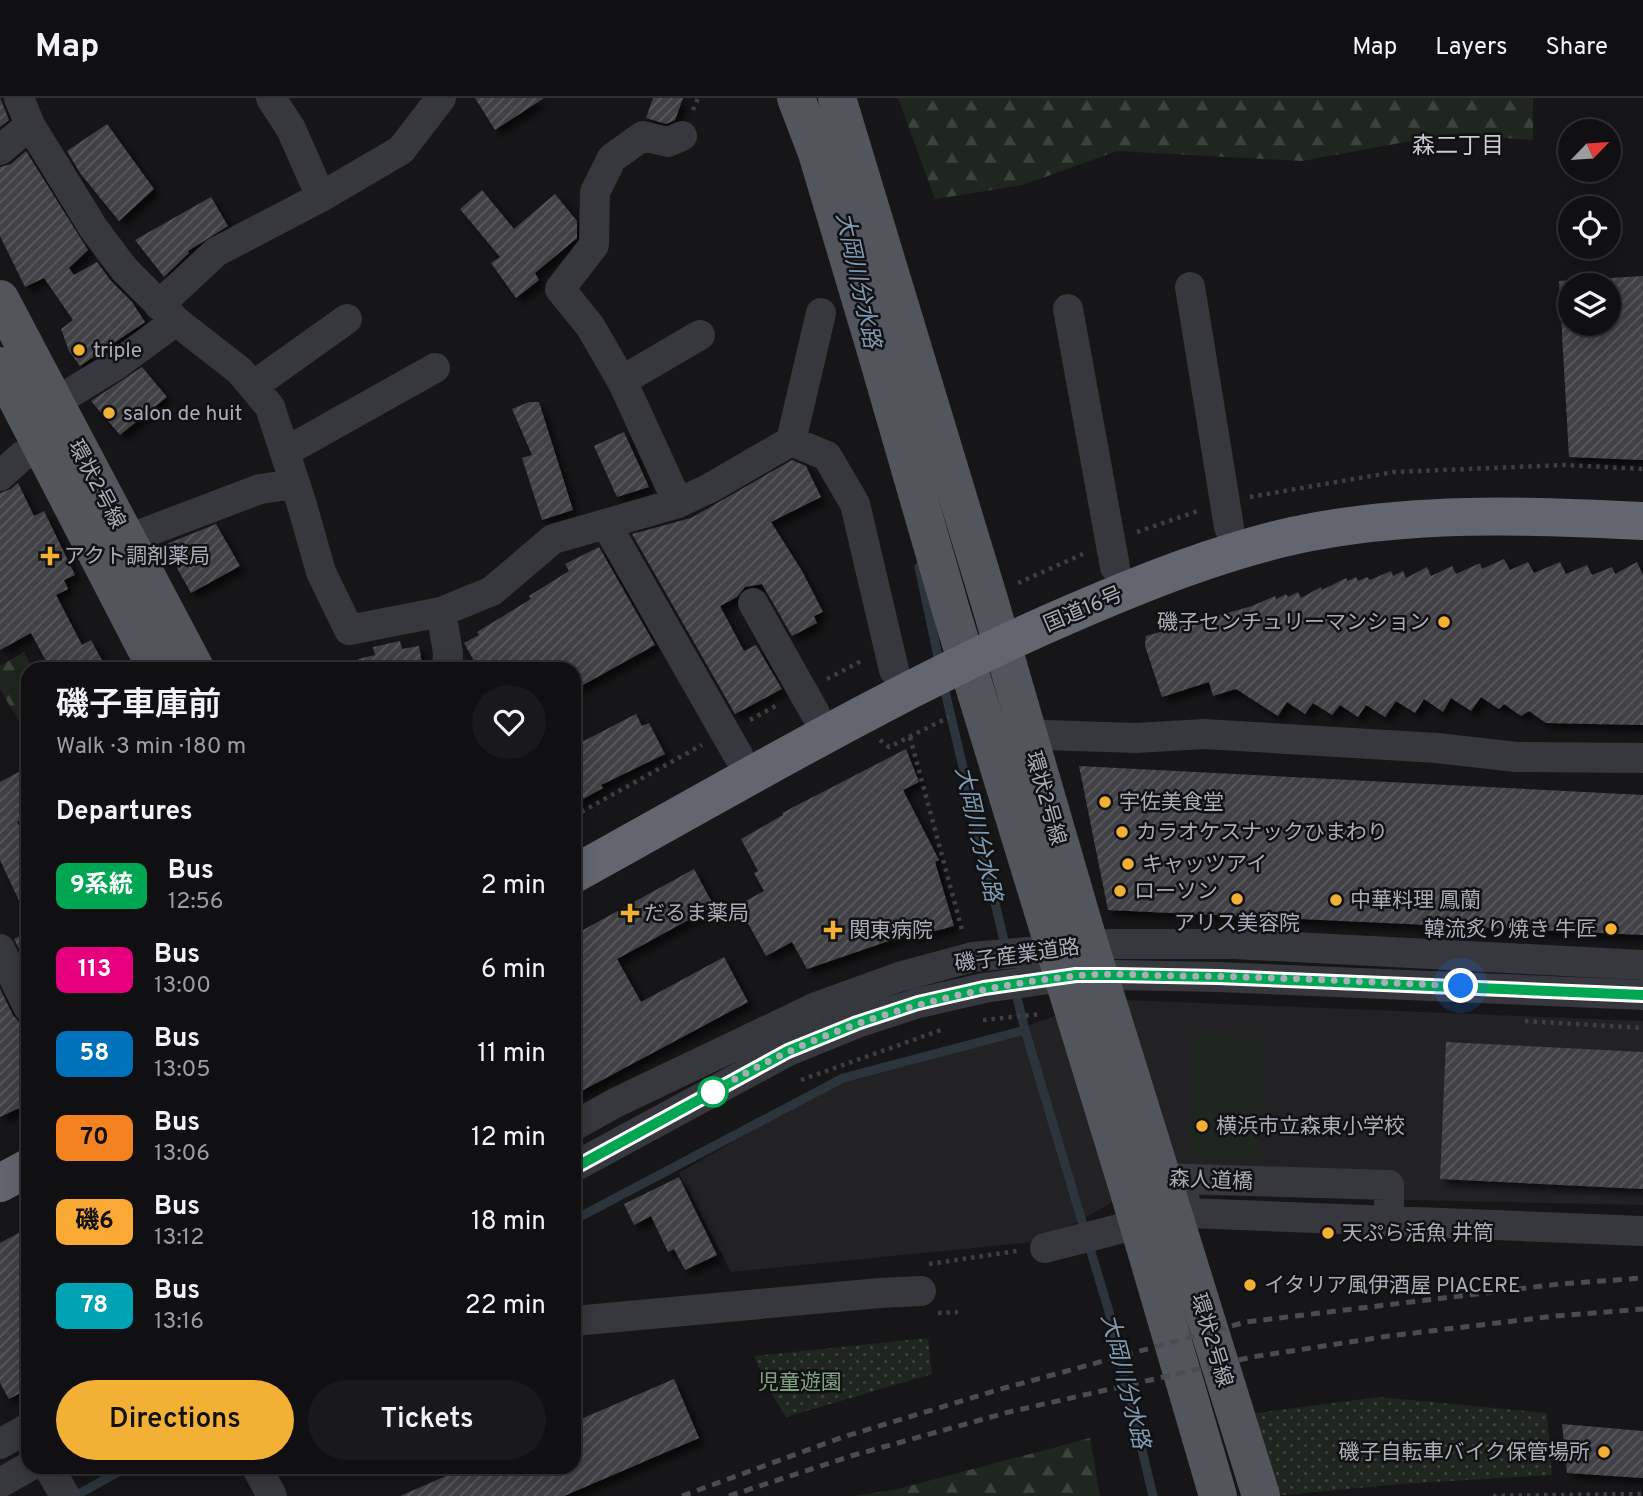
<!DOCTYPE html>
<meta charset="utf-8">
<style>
:root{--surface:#101012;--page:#19191b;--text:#f1f3f6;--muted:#9c9d9f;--line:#303032;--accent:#f2b134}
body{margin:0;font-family:Overpass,"Noto Sans JP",sans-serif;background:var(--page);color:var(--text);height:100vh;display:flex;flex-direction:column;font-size:26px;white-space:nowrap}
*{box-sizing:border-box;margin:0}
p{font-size:23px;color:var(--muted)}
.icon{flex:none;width:38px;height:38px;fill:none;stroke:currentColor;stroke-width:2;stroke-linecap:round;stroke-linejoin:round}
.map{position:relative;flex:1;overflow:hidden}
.sheet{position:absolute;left:21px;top:564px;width:560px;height:812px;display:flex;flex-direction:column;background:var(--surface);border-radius:21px;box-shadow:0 4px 18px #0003,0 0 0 2px var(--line)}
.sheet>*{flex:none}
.badge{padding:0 14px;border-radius:10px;font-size:24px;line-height:46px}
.needle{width:46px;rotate:65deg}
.tools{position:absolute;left:1558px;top:21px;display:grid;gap:14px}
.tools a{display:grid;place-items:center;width:63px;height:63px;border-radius:50%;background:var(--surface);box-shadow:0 4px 18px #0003,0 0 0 2px var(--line);font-size:35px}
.you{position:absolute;width:35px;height:35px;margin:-18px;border:5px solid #fff;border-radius:50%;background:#1a73e8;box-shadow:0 0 0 10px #1a73e833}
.map>.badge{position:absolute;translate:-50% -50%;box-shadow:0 0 0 4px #fff}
h2{padding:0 35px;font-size:26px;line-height:63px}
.round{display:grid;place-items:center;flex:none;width:74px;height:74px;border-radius:37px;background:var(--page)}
.headline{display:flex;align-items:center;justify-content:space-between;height:119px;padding:0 35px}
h1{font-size:33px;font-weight:600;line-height:52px}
.primary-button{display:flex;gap:14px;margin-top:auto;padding:14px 35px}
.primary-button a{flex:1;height:80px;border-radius:42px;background:var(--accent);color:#111;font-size:28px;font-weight:600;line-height:80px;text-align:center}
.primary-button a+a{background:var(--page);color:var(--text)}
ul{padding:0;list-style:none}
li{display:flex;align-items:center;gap:21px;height:84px;padding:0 35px}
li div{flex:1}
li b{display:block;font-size:26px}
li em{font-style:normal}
li .badge{min-width:77px;font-weight:700;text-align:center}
header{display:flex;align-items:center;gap:42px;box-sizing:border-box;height:98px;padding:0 35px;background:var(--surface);border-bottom:2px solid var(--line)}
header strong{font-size:33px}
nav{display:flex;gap:38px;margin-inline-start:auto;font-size:24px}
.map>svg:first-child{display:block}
.built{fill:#222225}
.grass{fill:url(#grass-dots)}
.forest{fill:url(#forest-firs)}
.garden{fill:#1e261f}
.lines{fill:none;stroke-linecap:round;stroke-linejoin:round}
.stream{stroke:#2c353c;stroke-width:9}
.building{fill:url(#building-hatch);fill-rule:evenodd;filter:url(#shadow)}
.path{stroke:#3d3f44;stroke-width:4.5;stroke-dasharray:3.5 5;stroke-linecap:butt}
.minor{stroke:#37383d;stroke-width:30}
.major{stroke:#53555c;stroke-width:38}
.highway{stroke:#63666e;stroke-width:38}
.rail{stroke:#4a4c52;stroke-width:5;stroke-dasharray:9 7;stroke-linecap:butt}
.line-casing{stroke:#fff;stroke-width:16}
.line{stroke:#00a651;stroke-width:10}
.walk{stroke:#a8adb8;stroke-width:7;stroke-dasharray:0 12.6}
.poi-dot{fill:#f2b134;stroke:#111113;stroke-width:2.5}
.stop-dot{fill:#fff;stroke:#00a651;stroke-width:3.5}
.labels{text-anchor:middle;stroke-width:5;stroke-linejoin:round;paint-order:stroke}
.poi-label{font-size:21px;fill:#a8adb8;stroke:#111113;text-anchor:start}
.street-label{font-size:21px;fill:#a8adb8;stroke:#111113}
.park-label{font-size:21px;fill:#7fa381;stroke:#111113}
.neighbourhood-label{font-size:23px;fill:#c9ccd4;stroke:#111113}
.water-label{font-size:23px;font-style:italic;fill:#7f9bb3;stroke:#111113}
</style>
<header>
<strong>Map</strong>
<nav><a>Map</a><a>Layers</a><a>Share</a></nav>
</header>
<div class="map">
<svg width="1643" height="1398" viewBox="0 0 1643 1398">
<defs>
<pattern id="grass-dots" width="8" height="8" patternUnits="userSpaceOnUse" patternTransform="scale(1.75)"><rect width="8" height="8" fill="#1e261f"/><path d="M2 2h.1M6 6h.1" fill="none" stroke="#3c433d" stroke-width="1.8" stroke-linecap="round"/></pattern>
<pattern id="forest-firs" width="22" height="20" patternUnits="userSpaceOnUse" patternTransform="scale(1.75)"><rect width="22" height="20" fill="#1e261f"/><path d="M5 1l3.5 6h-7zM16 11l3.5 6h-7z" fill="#3c433d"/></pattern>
<pattern id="building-hatch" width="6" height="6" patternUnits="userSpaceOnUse" patternTransform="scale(1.75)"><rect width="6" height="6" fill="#404145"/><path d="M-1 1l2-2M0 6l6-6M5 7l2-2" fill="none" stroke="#595a5e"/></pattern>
<filter id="shadow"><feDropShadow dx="6" dy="6" stdDeviation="3.5" flood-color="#0009"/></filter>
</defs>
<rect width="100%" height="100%" fill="#161618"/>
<path class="built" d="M 1103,901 L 1643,923 L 1643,1107 L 1127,1096 L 1044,1143 L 731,1174 L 679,1075 L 843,980 L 984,943 Z"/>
<path class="grass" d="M 928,1240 L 932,1276 L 786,1319 L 766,1286 L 754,1258 Z
M 1379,1299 L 1547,1315 L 1552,1377 L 1400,1386 L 1275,1398 L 1256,1315 Z"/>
<path class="forest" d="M 898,0 L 1533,0 L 1533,42 L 1449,36 L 1302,63 L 1117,53 L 1023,87 L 935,101 Z
M 24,554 L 32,570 L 28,570 L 28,639 L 0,591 L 0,568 Z
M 1090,1340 L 1100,1398 L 854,1398 L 894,1392 Z"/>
<path class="garden" d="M 1195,937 L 1263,940 L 1258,1062 L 1189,1058 Z"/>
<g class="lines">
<path class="stream" d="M 919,469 L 940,568
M 943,585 L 1006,851
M 1015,892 L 1025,932 L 1109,1214 L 1153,1398
M 574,1122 L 843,980 L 1025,932
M 75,1398 L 129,1368"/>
</g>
<path class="building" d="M 0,0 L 9,22 L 0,29 Z
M 475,0 L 544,0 L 495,32 Z
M 653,0 L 683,0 L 675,22 L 666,26 L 646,20 Z
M 107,26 L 154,91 L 119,123 L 80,75 L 67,53 Z
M 26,53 L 88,152 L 69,170 L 74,177 L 97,164 L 111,183 L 132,204 L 145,224 L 80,268 L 69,253 L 61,231 L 73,222 L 44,180 L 25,189 L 0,138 L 0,69 L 11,66 Z
M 482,92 L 514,131 L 555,96 L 577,123 L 577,140 L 535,175 L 539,182 L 516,200 L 491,165 L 500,159 L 460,111 Z
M 211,99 L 228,128 L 188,153 L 189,155 L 164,179 L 135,142 Z
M 1643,178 L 1643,362 L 1569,359 L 1559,183 ZM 1570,187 L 1608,187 L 1608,226 L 1570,226 Z
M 142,269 L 167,299 L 120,337 L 91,303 Z
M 529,304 L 539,304 L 573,412 L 542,422 L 522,360 L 532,357 L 512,311 Z
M 624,334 L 649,389 L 617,399 L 594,348 Z
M 792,362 L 806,368 L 821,399 L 771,424 L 802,473 L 823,514 L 814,518 L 817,525 L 792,538 L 762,486 L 745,489 L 737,499 L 720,508 L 744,553 L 756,547 L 782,591 L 735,616 L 632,436 L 691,420 Z
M 18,385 L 34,418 L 44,413 L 75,477 L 64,482 L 68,491 L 56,497 L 82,547 L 91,542 L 106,570 L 36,570 L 47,565 L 31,535 L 0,552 L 0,395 L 11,391 Z
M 216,426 L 240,468 L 191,495 L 164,447 Z
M 599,449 L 655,547 L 574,592 L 574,570 L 478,570 L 464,545 L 479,537 L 477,534 L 531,501 L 529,498 L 569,473 L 565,466 Z
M 1504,461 L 1510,472 L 1528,464 L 1534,475 L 1560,464 L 1566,476 L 1587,467 L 1592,477 L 1612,469 L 1615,476 L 1637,464 L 1643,477 L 1643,627 L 1546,625 L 1529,613 L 1521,618 L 1504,606 L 1499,611 L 1481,599 L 1471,613 L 1451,600 L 1443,614 L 1424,601 L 1415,615 L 1396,603 L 1385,619 L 1366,607 L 1358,619 L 1340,607 L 1332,617 L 1313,605 L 1305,616 L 1287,604 L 1278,618 L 1236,591 L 1213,598 L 1209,584 L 1162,599 L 1145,548 L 1146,538 L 1252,508 L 1275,498 L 1276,501 L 1286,496 L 1288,499 L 1298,494 L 1301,500 L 1321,489 L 1322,492 L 1346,480 L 1348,483 L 1356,479 L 1358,483 L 1367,479 L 1370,482 L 1391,473 L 1393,478 L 1403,473 L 1406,480 L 1427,469 L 1431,478 L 1452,468 L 1456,476 L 1480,465 L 1482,471 Z
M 400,543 L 402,551 L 419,548 L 423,570 L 359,570 L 358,561 L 375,557 L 373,549 Z
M 636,616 L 642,628 L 649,625 L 665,656 L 601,687 L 603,690 L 574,706 L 574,648 Z
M 906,651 L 919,684 L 903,692 L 939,762 L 935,764 L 954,828 L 913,839 L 912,835 L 807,871 L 792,844 L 766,858 L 738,807 L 764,793 L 754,775 L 758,773 L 741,741 L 783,717 L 782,715 Z
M 1079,668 L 1643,697 L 1643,837 L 1108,812 Z
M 28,669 L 28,718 L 17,724 L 28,747 L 28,822 L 0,762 L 0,684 Z
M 694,771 L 714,808 L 617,861 L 641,904 L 724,859 L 748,904 L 574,997 L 574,837 Z
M 28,834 L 28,869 L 14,841 Z
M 0,891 L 13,917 L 19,924 L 28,926 L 28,1006 L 0,1019 Z
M 1446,944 L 1643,954 L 1643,1091 L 1440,1081 Z
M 679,1079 L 717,1157 L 685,1172 L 674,1151 L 668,1154 L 651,1118 L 634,1127 L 624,1106 Z
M 28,1130 L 28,1291 L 9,1301 L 0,1285 L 0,1145 Z
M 674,1281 L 699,1340 L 564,1398 L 400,1398 L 469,1368 L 574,1368 L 574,1324 Z
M 1562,1326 L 1643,1333 L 1643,1380 L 1567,1375 Z"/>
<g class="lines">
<path class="path" d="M 693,12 L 698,0
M 1250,399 L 1394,374 L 1565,367 L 1643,371
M 1137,434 L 1198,413
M 1018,485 L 1083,456
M 827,581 L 863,562
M 750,622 L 779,606
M 910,639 L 962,832
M 880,642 L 889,649 L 949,619
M 574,718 L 702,647
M 983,922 L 1041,916
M 1525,923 L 1643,930
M 801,982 L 941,932
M 929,1166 L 1017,1153
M 938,1215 L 958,1214
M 1493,1398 L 1643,1396"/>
<path class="minor" d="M 19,0 L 30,27 L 94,131 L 124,171 L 176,223 L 240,273 L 270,309 L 302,407 L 321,474 L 349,532 L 441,514 L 492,493 L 553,441 L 678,405 L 710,390 L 791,343 L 821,215
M 271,0 L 291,31 L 321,99
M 0,52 L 30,27
M 1190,189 L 1229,429
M 159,207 L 216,154 L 321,99 L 401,52 L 441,0
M 1068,211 L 1115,469
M 623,285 L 635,275 L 700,237
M 253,288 L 347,221
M 54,305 L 116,267 L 176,223
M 791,343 L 827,358 L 855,406 L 894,572
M 285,354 L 435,270
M 0,378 L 22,358 L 42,351
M 678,405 L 623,285 L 590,228 L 560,191 L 594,147 L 595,94 L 612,60 L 643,38 L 668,44 L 682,38
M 606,426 L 738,657
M 128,441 L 260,391 L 295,386
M 753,505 L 815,615
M 441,514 L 448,555 L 447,570
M 1045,637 L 1136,640 L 1204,636 L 1437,650 L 1516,659 L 1643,660
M 0,851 L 28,909
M 574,1028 L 615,1005 L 816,909 L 899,879 L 973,859 L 1111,846 L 1234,846 L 1643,867
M 574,1069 L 788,953 L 857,925 L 918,905 L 984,890 L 1076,877 L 1116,877 L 1218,879 L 1643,897
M 1159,1080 L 1389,1087 L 1389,1123
M 1178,1082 L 1189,1115 L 1643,1133
M 1045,1150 L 1146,1124 L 1147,1110
M 574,1223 L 880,1195 L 921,1193
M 0,1346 L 28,1330
M 48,1368 L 65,1398
M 256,1368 L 272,1398
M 0,1385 L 30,1368"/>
<path class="major" d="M 796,0 L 817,55 L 876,253 L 952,516 L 1129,1094 L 1218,1398
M 837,0 L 990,505 L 1086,835 L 1261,1398
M 0,201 L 195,570
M 0,268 L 156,570"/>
<path class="highway" d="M 574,776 C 739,685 902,588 1075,514 C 1145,484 1217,455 1292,438 C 1407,413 1527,417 1643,423
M 0,1085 L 28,1070"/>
<path class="rail" d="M 682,1398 L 843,1339 L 1001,1291 L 1246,1224 L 1559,1186 L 1643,1180
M 729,1398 L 851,1358 L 1009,1314 L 1252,1259 L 1389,1238 L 1555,1218 L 1643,1211"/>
</g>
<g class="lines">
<defs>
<path id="line" d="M 574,1070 L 788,953 L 857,925 L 918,905 L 984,890 L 1076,877 L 1116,877 L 1218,879 L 1643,897"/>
</defs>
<use href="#line" class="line-casing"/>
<use href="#line" class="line"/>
<path class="walk" d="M 713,994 C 823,927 946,892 1074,878 C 1110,874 1148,878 1185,878 C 1277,879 1369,884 1461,888"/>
</g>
<g class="poi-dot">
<circle cx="79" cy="252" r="7"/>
<circle cx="109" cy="315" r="7"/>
<path d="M46.5 447.5h7v7h7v7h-7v7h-7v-7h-7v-7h7z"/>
<circle cx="1444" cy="524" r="7"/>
<circle cx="1105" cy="704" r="7"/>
<circle cx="1122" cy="734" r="7"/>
<circle cx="1128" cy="766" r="7"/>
<circle cx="1120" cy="793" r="7"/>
<circle cx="1237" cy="801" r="7"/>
<circle cx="1336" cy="802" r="7"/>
<path d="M626.5 804.5h7v7h7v7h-7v7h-7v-7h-7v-7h7z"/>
<circle cx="1611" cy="831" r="7"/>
<path d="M829.5 821.5h7v7h7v7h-7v7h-7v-7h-7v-7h7z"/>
<circle cx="1202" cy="1028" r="7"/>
<circle cx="1328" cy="1135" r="7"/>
<circle cx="1250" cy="1187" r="7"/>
<circle cx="1604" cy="1354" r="7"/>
</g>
<circle class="stop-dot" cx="713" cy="994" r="14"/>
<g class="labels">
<g class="poi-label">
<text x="93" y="259">triple</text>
<text x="123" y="322">salon de huit</text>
<text x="64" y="465">アクト調剤薬局</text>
<text x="1430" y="531" text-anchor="end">磯子センチュリーマンション</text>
<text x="1119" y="711">宇佐美食堂</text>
<text x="1136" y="741">カラオケスナックひまわり</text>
<text x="1142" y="773">キャッツアイ</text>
<text x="1134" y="800">ローソン</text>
<text x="1350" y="809">中華料理 鳳蘭</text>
<text x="644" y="822">だるま薬局</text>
<text x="1237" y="832" text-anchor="middle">アリス美容院</text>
<text x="1597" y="838" text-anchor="end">韓流炙り焼き 牛匠</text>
<text x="849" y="839">関東病院</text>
<text x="1216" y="1035">横浜市立森東小学校</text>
<text x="1342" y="1142">天ぷら活魚 井筒</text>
<text x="1264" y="1194">イタリア風伊酒屋 PIACERE</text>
<text x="1590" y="1361" text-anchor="end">磯子自転車バイク保管場所</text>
</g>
<g class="street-label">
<text transform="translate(97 386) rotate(62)" y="7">環状2号線</text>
<text transform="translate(1083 511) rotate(-23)" y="7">国道16号</text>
<text transform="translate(1046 700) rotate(74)" y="7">環状2号線</text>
<text transform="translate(1017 857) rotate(-8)" y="7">磯子産業道路</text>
<text transform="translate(1211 1082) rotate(2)" y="7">森人道橋</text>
<text transform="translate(1212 1242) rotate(73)" y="7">環状2号線</text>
</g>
<g class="park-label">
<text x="800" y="1291">児童遊園</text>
</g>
<g class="neighbourhood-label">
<text x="1458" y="55">森二丁目</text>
</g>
<g class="water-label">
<text transform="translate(859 182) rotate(78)" y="8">大岡川分水路</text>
<text transform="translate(979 736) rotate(77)" y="8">大岡川分水路</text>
<text transform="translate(1126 1283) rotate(76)" y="8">大岡川分水路</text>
</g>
</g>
</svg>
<div class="tools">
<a><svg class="needle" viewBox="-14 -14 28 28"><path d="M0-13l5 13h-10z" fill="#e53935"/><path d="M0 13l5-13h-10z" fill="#9c9d9f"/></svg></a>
<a><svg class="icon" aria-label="locate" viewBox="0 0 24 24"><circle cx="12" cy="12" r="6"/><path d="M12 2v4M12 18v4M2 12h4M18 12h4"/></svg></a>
<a><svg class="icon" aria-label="layers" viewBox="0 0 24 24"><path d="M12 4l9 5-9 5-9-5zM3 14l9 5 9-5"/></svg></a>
</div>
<div class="you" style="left:1461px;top:888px"></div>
<section class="sheet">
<div class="headline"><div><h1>磯子車庫前</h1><p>Walk · 3 min · 180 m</p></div><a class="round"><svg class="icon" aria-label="heart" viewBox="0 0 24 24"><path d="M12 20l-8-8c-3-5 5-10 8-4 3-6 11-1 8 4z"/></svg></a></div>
<h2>Departures</h2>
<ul>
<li><span class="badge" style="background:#00a651;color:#fff">9系統</span><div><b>Bus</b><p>12:56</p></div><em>2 min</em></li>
<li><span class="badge" style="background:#e6007e;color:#fff">113</span><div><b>Bus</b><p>13:00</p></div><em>6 min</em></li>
<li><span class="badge" style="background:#0072bc;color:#fff">58</span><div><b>Bus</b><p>13:05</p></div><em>11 min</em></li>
<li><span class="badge" style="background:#f58220;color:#111">70</span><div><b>Bus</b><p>13:06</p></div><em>12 min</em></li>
<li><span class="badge" style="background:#faa934;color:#111">磯6</span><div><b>Bus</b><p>13:12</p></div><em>18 min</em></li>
<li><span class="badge" style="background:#00a3b4;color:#fff">78</span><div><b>Bus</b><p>13:16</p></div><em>22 min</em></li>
</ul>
<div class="primary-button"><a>Directions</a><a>Tickets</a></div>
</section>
</div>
